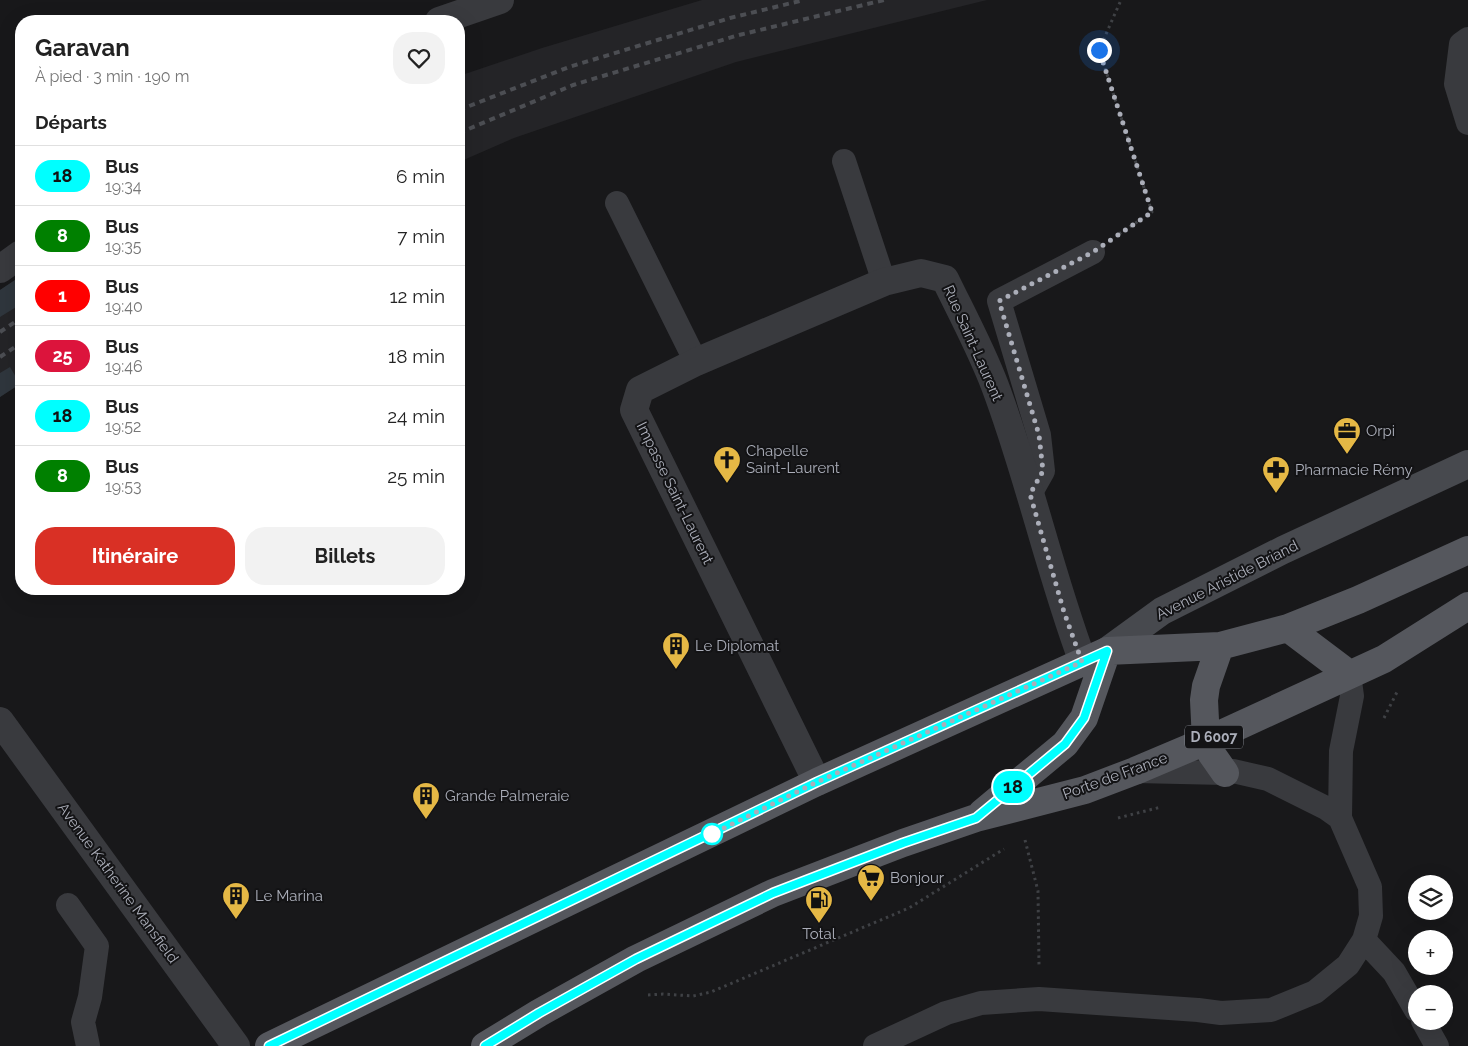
<!DOCTYPE html>
<html lang="fr">
<meta charset="utf-8">
<style>
:root{--surface:#fff;--page:#f2f2f2;--text:#222;--muted:#767676;--line:#e0e0e0;--accent:#d93025}
body{margin:0;font-family:Raleway,sans-serif;background:var(--page);color:var(--text);height:100vh;display:flex;flex-direction:column;font-size:19px;white-space:nowrap}
*{box-sizing:border-box;margin:0}
p{font-size:16px;color:var(--muted)}
.icon{flex:none;width:28px;height:28px;fill:none;stroke:currentColor;stroke-width:2;stroke-linecap:round;stroke-linejoin:round}
.map{position:relative;flex:1;overflow:hidden}
.sheet{position:absolute;left:15px;top:15px;width:450px;height:580px;display:flex;flex-direction:column;background:var(--surface);border-radius:20px;box-shadow:0 5px 20px #0002}
.sheet>*{flex:none}
.badge{padding:0 10px;border-radius:16px;font-size:18px;line-height:32px}
.controls{position:absolute;left:1408px;top:875px;display:grid;gap:10px}
.controls a{display:grid;place-items:center;width:45px;height:45px;border-radius:50%;background:var(--surface);box-shadow:0 5px 20px #0002;font-size:25px}
.you{position:absolute;width:25px;height:25px;margin:-12px;border:4px solid #fff;border-radius:50%;background:#1a73e8;box-shadow:0 0 0 8px #1a73e833}
.map>.badge{position:absolute;translate:-50% -50%;box-shadow:0 0 0 2px #fff}
h2{padding:0 20px;font-size:19px;line-height:45px}
.round{display:grid;place-items:center;flex:none;width:52px;height:52px;border-radius:20px;background:var(--page)}
.head{display:flex;align-items:center;justify-content:space-between;height:85px;padding:0 20px}
h1{font-size:24px;font-weight:700;line-height:38px}
.primary-button{display:flex;gap:10px;margin-top:auto;padding:10px 20px}
.primary-button a{flex:1;height:58px;border-radius:20px;background:var(--accent);color:#fff;font-size:20px;font-weight:700;line-height:58px;text-align:center}
.primary-button a+a{background:var(--page);color:var(--text)}
ul{padding:0;list-style:none}
li{display:flex;align-items:center;gap:15px;height:60px;padding:0 20px;border-top:1px solid var(--line)}
li div{flex:1}
li b{display:block;font-size:19px}
li em{font-style:normal}
li .badge{min-width:55px;font-weight:700;text-align:center}
.map>svg:first-child{display:block}
.built{fill:#242427}
.water{fill:#2f363d}
.lines{fill:none;stroke-linecap:round;stroke-linejoin:round}
.path{stroke:#3f4145;stroke-width:3;stroke-dasharray:2.5 4;stroke-linecap:butt}
.lane{stroke:#393a3e;stroke-width:24}
.street{stroke:#393a3e;stroke-width:28}
.secondary{stroke:#47494e;stroke-width:28}
.primary{stroke:#55575d;stroke-width:28}
.rail{stroke:#4c4e53;stroke-width:4;stroke-dasharray:6 5;stroke-linecap:butt}
.line-casing{stroke:#fff;stroke-width:11}
.line{stroke:#0ff;stroke-width:8}
.walk{stroke:#abaeb9;stroke-width:5;stroke-dasharray:0 9}
.stop-dot{fill:#fff;stroke:#0ff;stroke-width:2.5}
.labels{text-anchor:middle;stroke-width:4;stroke-linejoin:round;paint-order:stroke}
.shield{fill:#131315;stroke:#7d8088;stroke-width:1}
.shield-label{font-size:14px;font-weight:bold;fill:#abaeb9}
.street-label{font-size:15px;fill:#abaeb9;stroke:#131315}
.poi-label{font-size:15px;fill:#abaeb9;stroke:#131315;text-anchor:start}
</style>
<div class="map">
<svg width="1468" height="1046" viewBox="0 0 1468 1046">
<rect width="100%" height="100%" fill="#18181a"/>
<path class="built" d="M 702,0 L 987,0 L 736,62 L 514,138 L 459,162 L 459,76 L 542,48 Z
M 21,276 L 21,383 L 0,397 L 0,290 Z"/>
<path class="water" d="M 21,276 L 21,304 L 0,317 L 0,290 Z
M 10,367 L 20,384 L 0,397 L 0,373 Z"/>
<g class="lines">
<path class="path" d="M 1119,234 L 1152,212 L 1099,50 L 1121,0
M 1384,718 L 1397,692
M 1118,818 L 1161,807
M 1025,840 L 1038,891 L 1039,965
M 648,995 L 663,994 L 693,996 L 711,992 L 909,908 L 1004,849"/>
<path class="lane" d="M 1468,39 L 1461,44 L 1456,84 L 1468,123
M 844,161 L 884,282
M 617,203 L 696,362
M 1030,494 L 1043,471 L 1039,435 L 999,301 L 1093,252
M 1340,818 L 1341,751 L 1352,696 L 1349,674
M 68,905 L 97,946 L 90,997 L 83,1022 L 88,1046
M 1364,940 L 1394,972 L 1416,1010
M 1423,1021 L 1437,1046
M 875,1046 L 946,1013 L 981,1003 L 1039,999 L 1198,1010 L 1221,1013 L 1271,1010 L 1315,992 L 1348,965 L 1364,940 L 1371,916 L 1370,887 L 1340,818 L 1326,808 L 1268,779 L 1233,771 L 1225,773 L 1136,771"/>
<path class="street" d="M 439,21 L 500,0
M 0,269 L 21,254
M 0,721 L 236,1046
M 817,782 L 634,410 L 640,390 L 696,362 L 884,282 L 921,273 L 945,279 C 962,314 981,349 995,386 C 1029,476 1049,571 1083,662"/>
<path class="secondary" d="M 1107,651 L 1162,611 L 1283,550 L 1468,464"/>
<path class="primary" d="M 1288,628 L 1349,674
M 1220,646 L 1206,686 L 1204,700 L 1206,741 L 1211,753 L 1225,773
M 982,813 L 1065,744 L 1084,718 L 1107,651
M 269,1046 L 817,782 L 1107,651 L 1220,646 L 1288,628 L 1358,600 L 1468,550
M 485,1046 L 539,1013 L 636,959 L 773,893 L 903,843 L 976,818 L 1085,790 L 1135,771 L 1206,741 L 1384,659 L 1468,606"/>
<path class="rail" d="M 459,110 L 569,67 L 730,18 L 804,0
M 459,133 L 573,85 L 739,35 L 884,0
M 0,332 L 21,318
M 0,357 L 21,343"/>
</g>
<g class="lines">
<defs>
<path id="line" d="M 269,1046 L 817,782 L 1107,651 L 1084,718 L 1065,744 L 976,818 L 903,843 L 773,893 L 636,959 L 539,1013 L 485,1046"/>
</defs>
<use href="#line" class="line-casing"/>
<use href="#line" class="line"/>
<path class="walk" d="M 712,834 L 706,837 L 817,782 L 1082,662 L 1064,612 L 1030,494 L 1043,471 L 1039,435 L 999,301 L 1093,252 L 1152,212 L 1099,50"/>
</g>
<defs>
<symbol id="office-pin" viewBox="-11 -11 22 30"><path d="M0 17L-7.5 6A9.5 9.5 0 1 1 7.5 6Z" fill="#e5b845" stroke="#131315"/><path d="M-6-3h4V-5.5h4V-3h4V5H-6ZM-1-4.5V-3h2v-1.5ZM-6 0V1H6V0Z" fill="#111"/></symbol>
<symbol id="church-pin" viewBox="-11 -11 22 30"><path d="M0 17L-7.5 6A9.5 9.5 0 1 1 7.5 6Z" fill="#e5b845" stroke="#131315"/><path d="M-1.2-6h2.4v3.5h3.3v2.4h-3.3V6h-2.4V-.1h-3.3v-2.4h3.3Z" fill="#111"/></symbol>
<symbol id="pharmacy-pin" viewBox="-11 -11 22 30"><path d="M0 17L-7.5 6A9.5 9.5 0 1 1 7.5 6Z" fill="#e5b845" stroke="#131315"/><path d="M-2-6h4v4h4v4h-4v4h-4v-4h-4v-4h4Z" fill="#111"/></symbol>
<symbol id="building-pin" viewBox="-11 -11 22 30"><path d="M0 17L-7.5 6A9.5 9.5 0 1 1 7.5 6Z" fill="#e5b845" stroke="#131315"/><path d="M-4-6H4V6H1V3H-1V6H-4ZM-2.5-4.3h1.7v1.8h-1.7ZM.8-4.3h1.7v1.8H.8ZM-2.5-1h1.7V.8h-1.7ZM.8-1h1.7V.8H.8Z" fill="#111"/></symbol>
<symbol id="supermarket-pin" viewBox="-11 -11 22 30"><path d="M0 17L-7.5 6A9.5 9.5 0 1 1 7.5 6Z" fill="#e5b845" stroke="#131315"/><path d="M-6-5.5h2.5l.6 2H6L4.5 2H-2.5L-4.4-4H-6ZM-1.5 3.2a1.3 1.3 0 1 0 .1 0ZM3 3.2a1.3 1.3 0 1 0 .1 0Z" fill="#111"/></symbol>
<symbol id="fuel-pin" viewBox="-11 -11 22 30"><path d="M0 17L-7.5 6A9.5 9.5 0 1 1 7.5 6Z" fill="#e5b845" stroke="#131315"/><path d="M-5.5-6h7V0h2V4h1.3V-2.5L3-4.5l.8-.8L6-3V5H2.5V1h-1V6h-7ZM-4.2-4.7v3.2H.2V-4.7Z" fill="#111"/></symbol>
</defs>
<g fill-rule="evenodd">
<use href="#office-pin" x="1331" y="415" width="32" height="43"/>
<use href="#church-pin" x="711" y="444" width="32" height="43"/>
<use href="#pharmacy-pin" x="1260" y="454" width="32" height="43"/>
<use href="#building-pin" x="660" y="630" width="32" height="43"/>
<use href="#building-pin" x="410" y="780" width="32" height="43"/>
<use href="#supermarket-pin" x="855" y="862" width="32" height="43"/>
<use href="#building-pin" x="220" y="880" width="32" height="43"/>
<use href="#fuel-pin" x="803" y="884" width="32" height="43"/>
</g>
<circle class="stop-dot" cx="712" cy="834" r="10"/>
<g class="labels">
<rect class="shield" x="1185" y="725.5" width="58" height="23" rx="4"/>
<g class="shield-label">
<text x="1214" y="742">D 6007</text>
</g>
<g class="street-label">
<text transform="translate(973 343) rotate(66)" y="5">Rue Saint-Laurent</text>
<text transform="translate(675 493) rotate(64)" y="5">Impasse Saint-Laurent</text>
<text transform="translate(1227 580) rotate(-27)" y="5">Avenue Aristide Briand</text>
<text transform="translate(1115 776) rotate(-20)" y="5">Porte de France</text>
<text transform="translate(118 883) rotate(54)" y="5">Avenue Katherine Mansfield</text>
</g>
<g class="poi-label">
<text x="1366" y="436">Orpi</text>
<text x="746" y="456">Chapelle<tspan x="746" dy="17">Saint-Laurent</tspan></text>
<text x="1295" y="475">Pharmacie Rémy</text>
<text x="695" y="651">Le Diplomat</text>
<text x="445" y="801">Grande Palmeraie</text>
<text x="890" y="883">Bonjour</text>
<text x="255" y="901">Le Marina</text>
<text x="819" y="939" text-anchor="middle">Total</text>
</g>
</g>
</svg>
<div class="controls">
<a><svg class="icon" aria-label="layers" viewBox="0 0 24 24"><path d="M12 4l9 5-9 5-9-5zM3 14l9 5 9-5"/></svg></a>
<a>+</a>
<a>−</a>
</div>
<div class="you" style="left:1099px;top:50px"></div>
<b class="badge" style="left:1013px;top:787px;background:#0ff;color:#111">18</b>
<section class="sheet">
<div class="head"><div><h1>Garavan</h1><p>À pied · 3 min · 190 m</p></div><a class="round"><svg class="icon" aria-label="heart" viewBox="0 0 24 24"><path d="M12 20l-8-8c-3-5 5-10 8-4 3-6 11-1 8 4z"/></svg></a></div>
<h2>Départs</h2>
<ul>
<li><span class="badge" style="background:#0ff;color:#111">18</span><div><b>Bus</b><p>19:34</p></div><em>6 min</em></li>
<li><span class="badge" style="background:#008000;color:#fff">8</span><div><b>Bus</b><p>19:35</p></div><em>7 min</em></li>
<li><span class="badge" style="background:#f00;color:#fff">1</span><div><b>Bus</b><p>19:40</p></div><em>12 min</em></li>
<li><span class="badge" style="background:#dc143c;color:#fff">25</span><div><b>Bus</b><p>19:46</p></div><em>18 min</em></li>
<li><span class="badge" style="background:#0ff;color:#111">18</span><div><b>Bus</b><p>19:52</p></div><em>24 min</em></li>
<li><span class="badge" style="background:#008000;color:#fff">8</span><div><b>Bus</b><p>19:53</p></div><em>25 min</em></li>
</ul>
<div class="primary-button"><a>Itinéraire</a><a>Billets</a></div>
</section>
</div>
